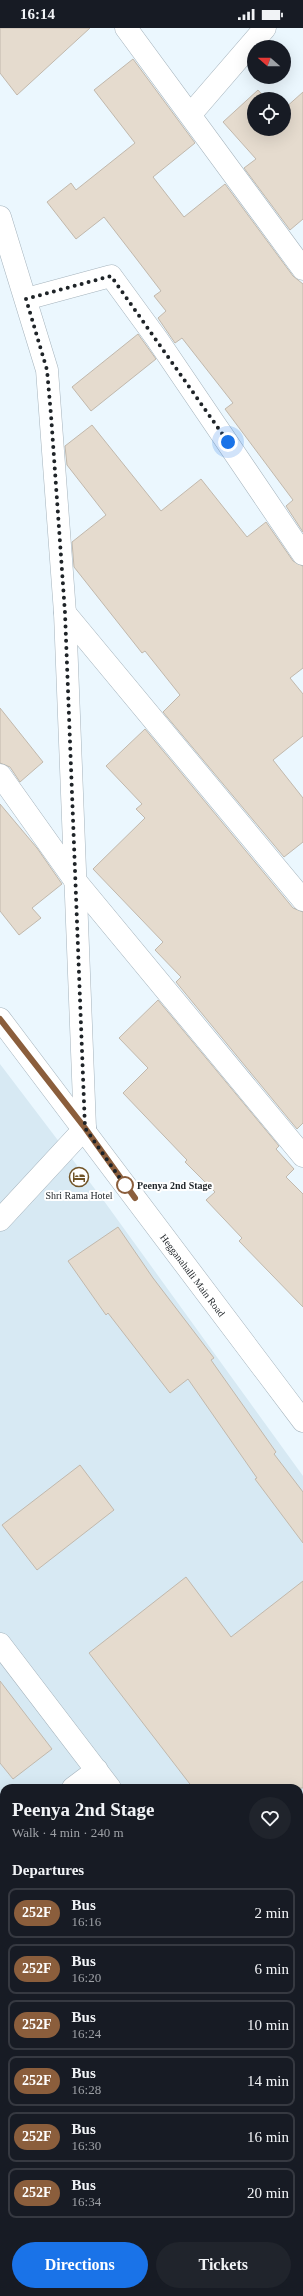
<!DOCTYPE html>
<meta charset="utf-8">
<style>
:root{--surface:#171b24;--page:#20242c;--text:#f1f3f6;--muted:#9ea1a6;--line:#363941;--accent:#1a73e8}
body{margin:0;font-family:"Times New Roman",serif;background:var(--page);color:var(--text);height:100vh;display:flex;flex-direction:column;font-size:15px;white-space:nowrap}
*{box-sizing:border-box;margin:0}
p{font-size:13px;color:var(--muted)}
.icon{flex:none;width:22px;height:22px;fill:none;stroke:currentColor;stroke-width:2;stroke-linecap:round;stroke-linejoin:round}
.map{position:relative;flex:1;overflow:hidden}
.details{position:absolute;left:0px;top:1756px;width:303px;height:512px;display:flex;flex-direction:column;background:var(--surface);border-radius:12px 12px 0 0;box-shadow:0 4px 16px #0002}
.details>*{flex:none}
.badge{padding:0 8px;border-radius:13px;font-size:14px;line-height:26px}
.needle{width:26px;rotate:290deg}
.tools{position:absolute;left:247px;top:12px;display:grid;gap:8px}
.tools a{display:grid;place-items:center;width:44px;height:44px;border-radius:50%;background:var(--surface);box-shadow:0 4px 16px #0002;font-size:20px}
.you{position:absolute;width:20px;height:20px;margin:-10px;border:3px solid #fff;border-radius:50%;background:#1a73e8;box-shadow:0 0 0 6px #1a73e833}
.map>.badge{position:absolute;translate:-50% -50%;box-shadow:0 0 0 2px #fff}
h2{padding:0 12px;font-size:15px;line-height:36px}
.round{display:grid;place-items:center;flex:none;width:42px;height:42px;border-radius:21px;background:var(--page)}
.head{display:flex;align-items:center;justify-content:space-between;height:68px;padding:0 12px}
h1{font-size:19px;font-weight:700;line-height:30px}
.primary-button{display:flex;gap:8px;margin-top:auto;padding:8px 12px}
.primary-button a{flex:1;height:46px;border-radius:24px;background:var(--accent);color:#fff;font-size:16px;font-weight:700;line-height:46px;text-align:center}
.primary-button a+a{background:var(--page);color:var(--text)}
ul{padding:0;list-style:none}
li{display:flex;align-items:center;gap:12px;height:50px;margin:0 8px 6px;padding:0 4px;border:2px solid var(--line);border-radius:8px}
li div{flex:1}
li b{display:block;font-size:15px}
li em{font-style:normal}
li .badge{min-width:44px;font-weight:700;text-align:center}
.status{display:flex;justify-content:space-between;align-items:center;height:28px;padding:0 20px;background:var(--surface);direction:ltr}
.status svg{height:11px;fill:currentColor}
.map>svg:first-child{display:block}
.built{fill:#d7e9f3;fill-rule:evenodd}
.building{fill:#e5dbce;stroke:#c1b8ac}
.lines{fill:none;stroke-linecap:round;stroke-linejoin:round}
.minor-casing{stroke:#a5b3bc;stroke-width:23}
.tertiary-casing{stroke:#a5b3bc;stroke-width:23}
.secondary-casing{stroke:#a5b3bc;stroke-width:23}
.minor{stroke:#fff;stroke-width:22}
.tertiary{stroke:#fff;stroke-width:22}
.secondary{stroke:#fff;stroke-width:22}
.line-casing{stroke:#fff;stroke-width:9}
.line{stroke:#8b5e3c;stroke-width:6}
.walk{stroke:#1e2327;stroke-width:4;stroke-dasharray:0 7.2}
.stop-dot{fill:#fff;stroke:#8b5e3c;stroke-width:2}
.labels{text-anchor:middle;stroke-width:4;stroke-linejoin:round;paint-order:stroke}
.stop-label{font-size:10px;font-weight:bold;fill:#1e2327;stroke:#fff;text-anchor:start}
.poi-label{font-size:10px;fill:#1e2327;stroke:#fff}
.street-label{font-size:10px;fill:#1e2327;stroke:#fff}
</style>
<div class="status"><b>16:14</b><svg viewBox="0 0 49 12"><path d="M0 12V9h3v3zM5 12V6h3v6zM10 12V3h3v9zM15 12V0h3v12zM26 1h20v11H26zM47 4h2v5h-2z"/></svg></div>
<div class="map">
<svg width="303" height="2268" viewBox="0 0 303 2268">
<rect width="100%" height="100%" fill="#ebf7fe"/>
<path class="built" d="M 0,1036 L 104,1173 L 303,1448 L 303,2268 L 0,2268 ZM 4,1760 L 299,1760 L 299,2264 L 4,2264 Z"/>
<path class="building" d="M 0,0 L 90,0 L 17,67 L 0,45 Z
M 133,31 L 195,115 L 153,149 L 184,189 L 225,156 L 293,248 L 303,256 L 303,504 L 286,478 L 293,472 L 225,381 L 233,375 L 182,310 L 175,315 L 158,290 L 166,283 L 154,268 L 161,263 L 135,229 L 104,189 L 76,211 L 47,174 L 71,155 L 76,162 L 135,115 L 94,62 Z
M 258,62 L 266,71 L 254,71 L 254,101 L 284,101 L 284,81 L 303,64 L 303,191 L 290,202 L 244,140 L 256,131 L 223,94 Z
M 138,306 L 156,331 L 91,383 L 72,359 Z
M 92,397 L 161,483 L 201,451 L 247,509 L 266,494 L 293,533 L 303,538 L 303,640 L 290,650 L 303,666 L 303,708 L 273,732 L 303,770 L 303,814 L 284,829 L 163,684 L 180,667 L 145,623 L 142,625 L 74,539 L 72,514 L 106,487 L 67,437 L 65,418 Z
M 0,680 L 43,734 L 20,754 L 10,739 L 0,735 Z
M 145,701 L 293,880 L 303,884 L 303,1095 L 297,1101 L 176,954 L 181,949 L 155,922 L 163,914 L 93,841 L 145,790 L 136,781 L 142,776 L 106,738 Z
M 0,776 L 37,820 L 62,856 L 32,880 L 41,890 L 19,907 L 0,883 Z
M 158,972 L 279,1118 L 276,1121 L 294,1141 L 286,1149 L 303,1166 L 303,1279 L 239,1213 L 242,1210 L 206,1172 L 215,1164 L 185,1134 L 187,1132 L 123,1065 L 148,1040 L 119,1010 Z
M 118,1199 L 153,1250 L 214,1330 L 211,1332 L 276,1424 L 274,1426 L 303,1464 L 303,1515 L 255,1451 L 257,1450 L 188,1351 L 170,1365 L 108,1285 L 106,1287 L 68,1233 Z
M 80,1437 L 114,1482 L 37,1542 L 2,1497 Z
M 186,1549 L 231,1609 L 303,1553 L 303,1760 L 193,1760 L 89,1625 Z
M 0,1653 L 52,1721 L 13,1751 L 0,1735 Z"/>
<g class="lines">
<defs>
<path id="minor" d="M 126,0 L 303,241
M 190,87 L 265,0
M 26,271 L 111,248 L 157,311 L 303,526
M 65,585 L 303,872
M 0,747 L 74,851 L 303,1128
M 0,1192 L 85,1100
M 0,1616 L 110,1760
M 73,1760 L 97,1742
M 0,1815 L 4,1812
M 299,2008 L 303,2013
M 299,2048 L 303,2044
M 0,2066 L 4,2063
M 0,2113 L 4,2118
M 117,2264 L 120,2268
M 20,2268 L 25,2264"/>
<path id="tertiary" d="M 0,189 L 47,342 L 65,585 L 85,1100"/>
<path id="secondary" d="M 0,991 L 303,1393"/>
</defs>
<use href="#minor" class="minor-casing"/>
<use href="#tertiary" class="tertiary-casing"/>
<use href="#secondary" class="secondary-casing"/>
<use href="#minor" class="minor"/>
<use href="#tertiary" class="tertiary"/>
<use href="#secondary" class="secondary"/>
</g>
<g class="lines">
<defs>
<path id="line" d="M 0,991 L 85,1100 L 135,1170"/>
</defs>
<use href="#line" class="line-casing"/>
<use href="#line" class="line"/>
<path class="walk" d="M 125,1157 L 126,1159 L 85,1100 L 65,585 L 51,387 L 47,342 L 26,271 L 111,248 L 228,414"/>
</g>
<defs>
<symbol id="hotel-ring" viewBox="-11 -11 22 22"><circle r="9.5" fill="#fff" stroke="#715428" stroke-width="1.5"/><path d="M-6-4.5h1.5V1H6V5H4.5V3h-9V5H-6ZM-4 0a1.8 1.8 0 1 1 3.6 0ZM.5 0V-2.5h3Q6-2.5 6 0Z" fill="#715428"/></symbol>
</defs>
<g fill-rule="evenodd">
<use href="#hotel-ring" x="68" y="1138" width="22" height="22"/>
</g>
<circle class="stop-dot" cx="125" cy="1157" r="8"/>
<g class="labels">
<g class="stop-label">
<text x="137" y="1161">Peenya 2nd Stage</text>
</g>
<g class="poi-label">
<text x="79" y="1171">Shri Rama Hotel</text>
</g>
<g class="street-label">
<text transform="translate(193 1247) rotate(53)" y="4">Hegganahalli Main Road</text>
</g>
</g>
</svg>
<div class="tools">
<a><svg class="needle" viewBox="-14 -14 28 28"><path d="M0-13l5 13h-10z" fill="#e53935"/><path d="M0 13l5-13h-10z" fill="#9ea1a6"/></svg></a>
<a><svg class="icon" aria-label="locate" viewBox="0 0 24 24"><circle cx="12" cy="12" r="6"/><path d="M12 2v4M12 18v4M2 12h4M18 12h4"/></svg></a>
</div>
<div class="you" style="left:228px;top:414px"></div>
<section class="details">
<div class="head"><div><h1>Peenya 2nd Stage</h1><p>Walk · 4 min · 240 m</p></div><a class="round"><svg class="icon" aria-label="heart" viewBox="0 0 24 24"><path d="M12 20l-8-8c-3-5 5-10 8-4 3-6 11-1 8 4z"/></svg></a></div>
<h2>Departures</h2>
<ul>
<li><span class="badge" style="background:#8b5e3c;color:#fff">252F</span><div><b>Bus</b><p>16:16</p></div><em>2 min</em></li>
<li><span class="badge" style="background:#8b5e3c;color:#fff">252F</span><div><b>Bus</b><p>16:20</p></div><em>6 min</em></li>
<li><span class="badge" style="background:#8b5e3c;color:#fff">252F</span><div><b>Bus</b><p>16:24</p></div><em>10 min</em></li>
<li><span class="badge" style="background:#8b5e3c;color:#fff">252F</span><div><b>Bus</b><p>16:28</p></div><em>14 min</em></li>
<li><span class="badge" style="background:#8b5e3c;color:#fff">252F</span><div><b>Bus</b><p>16:30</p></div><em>16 min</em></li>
<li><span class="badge" style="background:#8b5e3c;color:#fff">252F</span><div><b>Bus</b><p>16:34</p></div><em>20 min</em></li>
</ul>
<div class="primary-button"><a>Directions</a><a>Tickets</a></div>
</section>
</div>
